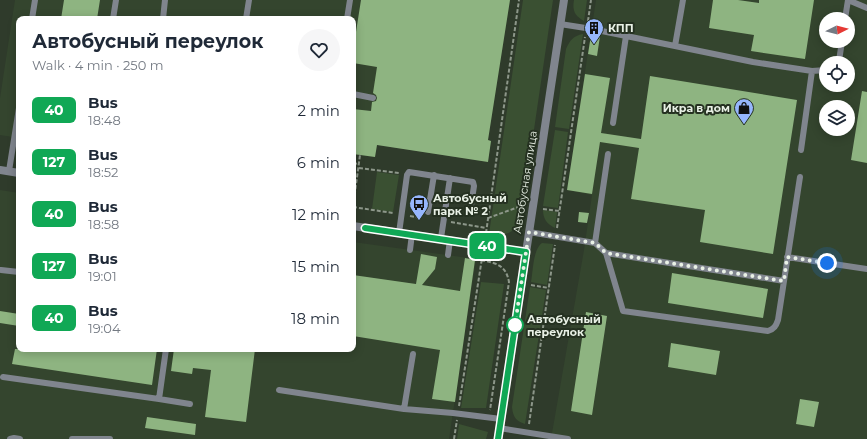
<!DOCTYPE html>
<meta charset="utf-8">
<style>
:root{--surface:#fff;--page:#f6f6f7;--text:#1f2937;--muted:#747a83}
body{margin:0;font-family:Montserrat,sans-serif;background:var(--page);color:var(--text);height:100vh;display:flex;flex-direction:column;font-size:15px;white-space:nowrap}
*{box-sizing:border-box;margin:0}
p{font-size:13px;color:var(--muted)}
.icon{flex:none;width:22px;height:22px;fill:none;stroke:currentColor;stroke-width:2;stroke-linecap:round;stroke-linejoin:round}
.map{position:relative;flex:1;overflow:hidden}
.drawer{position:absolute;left:16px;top:16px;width:340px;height:336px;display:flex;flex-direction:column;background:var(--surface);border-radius:8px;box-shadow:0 2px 10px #0003}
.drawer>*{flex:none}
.badge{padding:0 8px;border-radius:6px;font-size:14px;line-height:26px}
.needle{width:26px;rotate:84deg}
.tools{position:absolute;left:819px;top:12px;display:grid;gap:8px}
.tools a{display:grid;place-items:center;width:36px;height:36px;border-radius:50%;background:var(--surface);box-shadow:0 2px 10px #0003;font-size:20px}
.you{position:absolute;width:20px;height:20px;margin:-10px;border:3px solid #fff;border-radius:50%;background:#1a73e8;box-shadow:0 0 0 6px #1a73e833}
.map>.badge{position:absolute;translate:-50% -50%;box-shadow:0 0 0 2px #fff}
.round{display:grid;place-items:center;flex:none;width:42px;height:42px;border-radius:21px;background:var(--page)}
.summary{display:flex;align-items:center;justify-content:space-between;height:68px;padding:0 16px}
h1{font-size:19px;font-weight:700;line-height:30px}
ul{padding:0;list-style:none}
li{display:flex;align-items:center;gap:12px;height:52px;padding:0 16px}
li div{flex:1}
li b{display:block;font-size:15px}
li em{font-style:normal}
li .badge{min-width:44px;font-weight:700;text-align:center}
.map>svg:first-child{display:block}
.built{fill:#34452e;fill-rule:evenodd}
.green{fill:#3a5032}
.building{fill:#8eb481}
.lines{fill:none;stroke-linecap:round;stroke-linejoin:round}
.path{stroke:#8d978a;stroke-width:2;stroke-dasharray:4 2;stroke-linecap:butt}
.service{stroke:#80858e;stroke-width:6}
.minor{stroke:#80858e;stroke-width:8}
.tertiary{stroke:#80858e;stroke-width:8}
.line-casing{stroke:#fff;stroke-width:9}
.line{stroke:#10a855;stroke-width:6}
.walk{stroke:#e9f1e6;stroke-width:4;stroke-dasharray:0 7.2}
.stop-dot{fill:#fff;stroke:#10a855;stroke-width:2}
.labels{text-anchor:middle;stroke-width:4;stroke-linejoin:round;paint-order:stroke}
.poi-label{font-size:11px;font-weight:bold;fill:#e9f1e6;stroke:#253121;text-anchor:start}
.street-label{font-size:11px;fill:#e9f1e6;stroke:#253121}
.stop-label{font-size:11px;font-weight:bold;fill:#e9f1e6;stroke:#253121;text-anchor:start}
</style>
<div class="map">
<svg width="867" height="439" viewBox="0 0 867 439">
<rect width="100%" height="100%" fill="#2f3b2b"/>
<path class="built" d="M 15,0 L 510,0 L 488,140 L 491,141 L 488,162 L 377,145 L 375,157 L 353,154 L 353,19 L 19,19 L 19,138 L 0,135 L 0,98 Z
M 596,0 L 867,0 L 867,439 L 551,439 L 584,250 L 592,195 L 567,190 ZM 826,19 L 848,19 L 848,41 L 826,41 ZM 826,63 L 848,63 L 848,85 L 826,85 ZM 826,107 L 848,107 L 848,129 L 826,129 Z
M 0,190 L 19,193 L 19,349 L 353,349 L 353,242 L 476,259 L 449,439 L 0,439 Z"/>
<path class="green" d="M 523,0 L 553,0 L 521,218 C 513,235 507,235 489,234 Z
M 574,0 L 587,0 L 584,21 C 575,16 572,11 574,0 Z
M 583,34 L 569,129 L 555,127 L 566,49 C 570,40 573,36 583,34 Z
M 555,130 L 568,132 L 558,208 L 543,206 Z
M 377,172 L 399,175 L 393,212 L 372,209 Z
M 543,210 L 557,212 L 555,228 C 547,224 543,219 543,210 Z
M 542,243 L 553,244 L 547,285 L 531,282 C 533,272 533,249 542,243 Z
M 481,282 L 504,284 L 486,408 L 461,408 Z
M 530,287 L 546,290 L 525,424 C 516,421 513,417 512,407 Z
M 459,424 L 488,432 L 486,439 L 457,439 Z"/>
<path class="building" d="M 64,0 L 100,0 L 97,19 L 61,19 Z
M 361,0 L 510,0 L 488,140 L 491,141 L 488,162 L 377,145 L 375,157 L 353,154 L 353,109 L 371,111 L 372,102 L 376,101 L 377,98 L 376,95 L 373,93 L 377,67 L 353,63 L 353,51 Z
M 713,0 L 738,0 L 759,3 L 759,0 L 814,0 L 805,59 L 751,51 L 754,35 L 709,28 Z
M 591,35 L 600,36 L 597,56 L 588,54 Z
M 585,74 L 610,78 L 601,133 L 641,139 L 650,76 L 797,100 L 773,254 L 700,242 L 705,210 L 631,199 L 639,148 L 600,142 L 592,194 L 567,190 Z
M 862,91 L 867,92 L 867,163 L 851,160 Z
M 579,212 L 589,213 L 587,223 L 578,222 Z
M 421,254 L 437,257 L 435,269 L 422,285 L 460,291 L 465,258 L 475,260 L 455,402 L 432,399 L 440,350 L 353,336 L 353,275 L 416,284 Z
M 672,273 L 768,289 L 763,318 L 668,303 Z
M 0,311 L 19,314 L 19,326 L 0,323 Z
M 586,312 L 607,316 L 592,415 L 571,411 Z
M 671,343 L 720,351 L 716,375 L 668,367 Z
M 15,349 L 157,349 L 152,385 L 12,364 Z
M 174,349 L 255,349 L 246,422 L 205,417 L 211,370 L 193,368 L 192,374 L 171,371 Z
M 800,399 L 819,402 L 814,427 L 796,424 Z
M 147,417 L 196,424 L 195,435 L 145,428 Z"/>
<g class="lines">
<path class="path" d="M 588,21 L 591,0
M 353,163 L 359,164
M 359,168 L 399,173
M 353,207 L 393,213
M 353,207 L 360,155
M 543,209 L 560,211
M 410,216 L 421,218
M 488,218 L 524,205
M 451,222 L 486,228
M 557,228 L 585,37
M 486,233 L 519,0
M 481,260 C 496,263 506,265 509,282 L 490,410
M 531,285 L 549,288
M 459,406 L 482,258
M 529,424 L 555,245
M 454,439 L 457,420"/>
<path class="service" d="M 848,0 L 867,8
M 32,19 L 35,0
M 113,19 L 116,0
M 163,19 L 165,0
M 246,19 L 249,0
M 347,19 L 350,0
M 845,19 L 848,0
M 560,24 L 592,29 L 753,62 L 812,71 L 801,150
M 675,46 L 683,0
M 838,63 L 839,61 L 842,41
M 812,71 L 826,70
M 353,94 L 373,98
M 613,123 L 626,36
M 9,171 L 19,108
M 428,212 L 434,175
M 529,232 L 595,243 L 608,154
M 399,233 L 407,175 L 409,172 L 473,182 L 474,186 L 470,212
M 441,238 L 450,178
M 595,243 L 606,253 L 784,281 L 800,177
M 410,250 L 412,234
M 606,253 L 623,311 L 768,331 C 774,329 776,326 778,320 L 784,281
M 448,255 L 450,240
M 787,257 L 867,269
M 1,270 L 19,272
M 3,377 L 159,399 L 166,349
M 279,390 L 404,409 L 453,413 L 501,419
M 159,399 L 190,404
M 404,409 L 413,354
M 499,428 L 568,439
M 10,439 L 14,438 L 20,439
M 72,439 L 110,439"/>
<path class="minor" d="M 0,170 L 19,173
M 353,226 L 526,252"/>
<path class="tertiary" d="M 498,439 L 564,0"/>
</g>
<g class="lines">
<defs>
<path id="line" d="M 365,228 L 526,252 L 498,439"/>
</defs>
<use href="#line" class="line-casing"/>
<use href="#line" class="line"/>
<path class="walk" d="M 515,325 L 529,232 L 595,243 L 606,253 L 784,281 L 787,257 L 827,263"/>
</g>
<defs>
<symbol id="building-pin" viewBox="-11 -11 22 30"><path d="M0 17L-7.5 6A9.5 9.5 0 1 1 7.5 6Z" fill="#96b6fd" stroke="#253121"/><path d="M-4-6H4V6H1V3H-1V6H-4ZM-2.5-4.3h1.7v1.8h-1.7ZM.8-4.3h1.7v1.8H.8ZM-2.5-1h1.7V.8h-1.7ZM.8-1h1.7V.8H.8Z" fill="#111"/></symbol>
<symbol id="shop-pin" viewBox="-11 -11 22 30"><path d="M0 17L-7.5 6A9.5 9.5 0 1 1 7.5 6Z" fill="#96b6fd" stroke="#253121"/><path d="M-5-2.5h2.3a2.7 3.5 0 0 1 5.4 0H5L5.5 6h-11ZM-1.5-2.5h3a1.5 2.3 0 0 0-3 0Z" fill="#111"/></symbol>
<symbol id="bus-pin" viewBox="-11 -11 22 30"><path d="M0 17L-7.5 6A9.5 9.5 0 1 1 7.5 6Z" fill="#96b6fd" stroke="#253121"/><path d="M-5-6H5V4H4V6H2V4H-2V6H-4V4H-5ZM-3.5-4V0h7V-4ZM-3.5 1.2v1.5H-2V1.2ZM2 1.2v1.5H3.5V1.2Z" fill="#111"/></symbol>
</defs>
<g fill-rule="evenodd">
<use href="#building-pin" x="583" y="17" width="22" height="30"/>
<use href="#shop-pin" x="733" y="97" width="22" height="30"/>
<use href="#bus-pin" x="408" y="193" width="22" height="30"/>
</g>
<circle class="stop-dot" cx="515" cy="325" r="8"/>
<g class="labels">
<g class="poi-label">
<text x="608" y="32">КПП</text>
<text x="730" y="112" text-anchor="end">Икра в дом</text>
<text x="433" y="202">Автобусный<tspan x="433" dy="13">парк № 2</tspan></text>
</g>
<g class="street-label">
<text transform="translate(525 182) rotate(-81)" y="4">Автобусная улица</text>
</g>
<g class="stop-label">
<text x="527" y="323">Автобусный<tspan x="527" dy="13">переулок</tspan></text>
</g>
</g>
</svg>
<div class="tools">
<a><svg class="needle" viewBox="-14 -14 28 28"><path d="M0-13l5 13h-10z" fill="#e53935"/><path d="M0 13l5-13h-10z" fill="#747a83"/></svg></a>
<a><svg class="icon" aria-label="locate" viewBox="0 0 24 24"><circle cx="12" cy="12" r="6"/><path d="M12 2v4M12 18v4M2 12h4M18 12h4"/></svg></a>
<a><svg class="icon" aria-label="layers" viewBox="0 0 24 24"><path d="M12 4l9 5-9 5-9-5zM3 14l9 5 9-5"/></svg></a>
</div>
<div class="you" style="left:827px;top:263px"></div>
<b class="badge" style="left:487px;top:246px;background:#10a855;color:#fff">40</b>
<section class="drawer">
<div class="summary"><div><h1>Автобусный переулок</h1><p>Walk · 4 min · 250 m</p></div><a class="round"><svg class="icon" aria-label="heart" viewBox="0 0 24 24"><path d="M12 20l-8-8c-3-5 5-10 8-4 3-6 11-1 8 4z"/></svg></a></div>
<ul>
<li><span class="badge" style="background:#10a855;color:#fff">40</span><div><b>Bus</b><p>18:48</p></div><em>2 min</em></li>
<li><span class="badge" style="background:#10a855;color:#fff">127</span><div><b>Bus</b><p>18:52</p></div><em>6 min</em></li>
<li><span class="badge" style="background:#10a855;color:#fff">40</span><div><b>Bus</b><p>18:58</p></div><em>12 min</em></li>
<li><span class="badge" style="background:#10a855;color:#fff">127</span><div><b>Bus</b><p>19:01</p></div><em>15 min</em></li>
<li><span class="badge" style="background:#10a855;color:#fff">40</span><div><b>Bus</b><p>19:04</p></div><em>18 min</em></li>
</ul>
</section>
</div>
